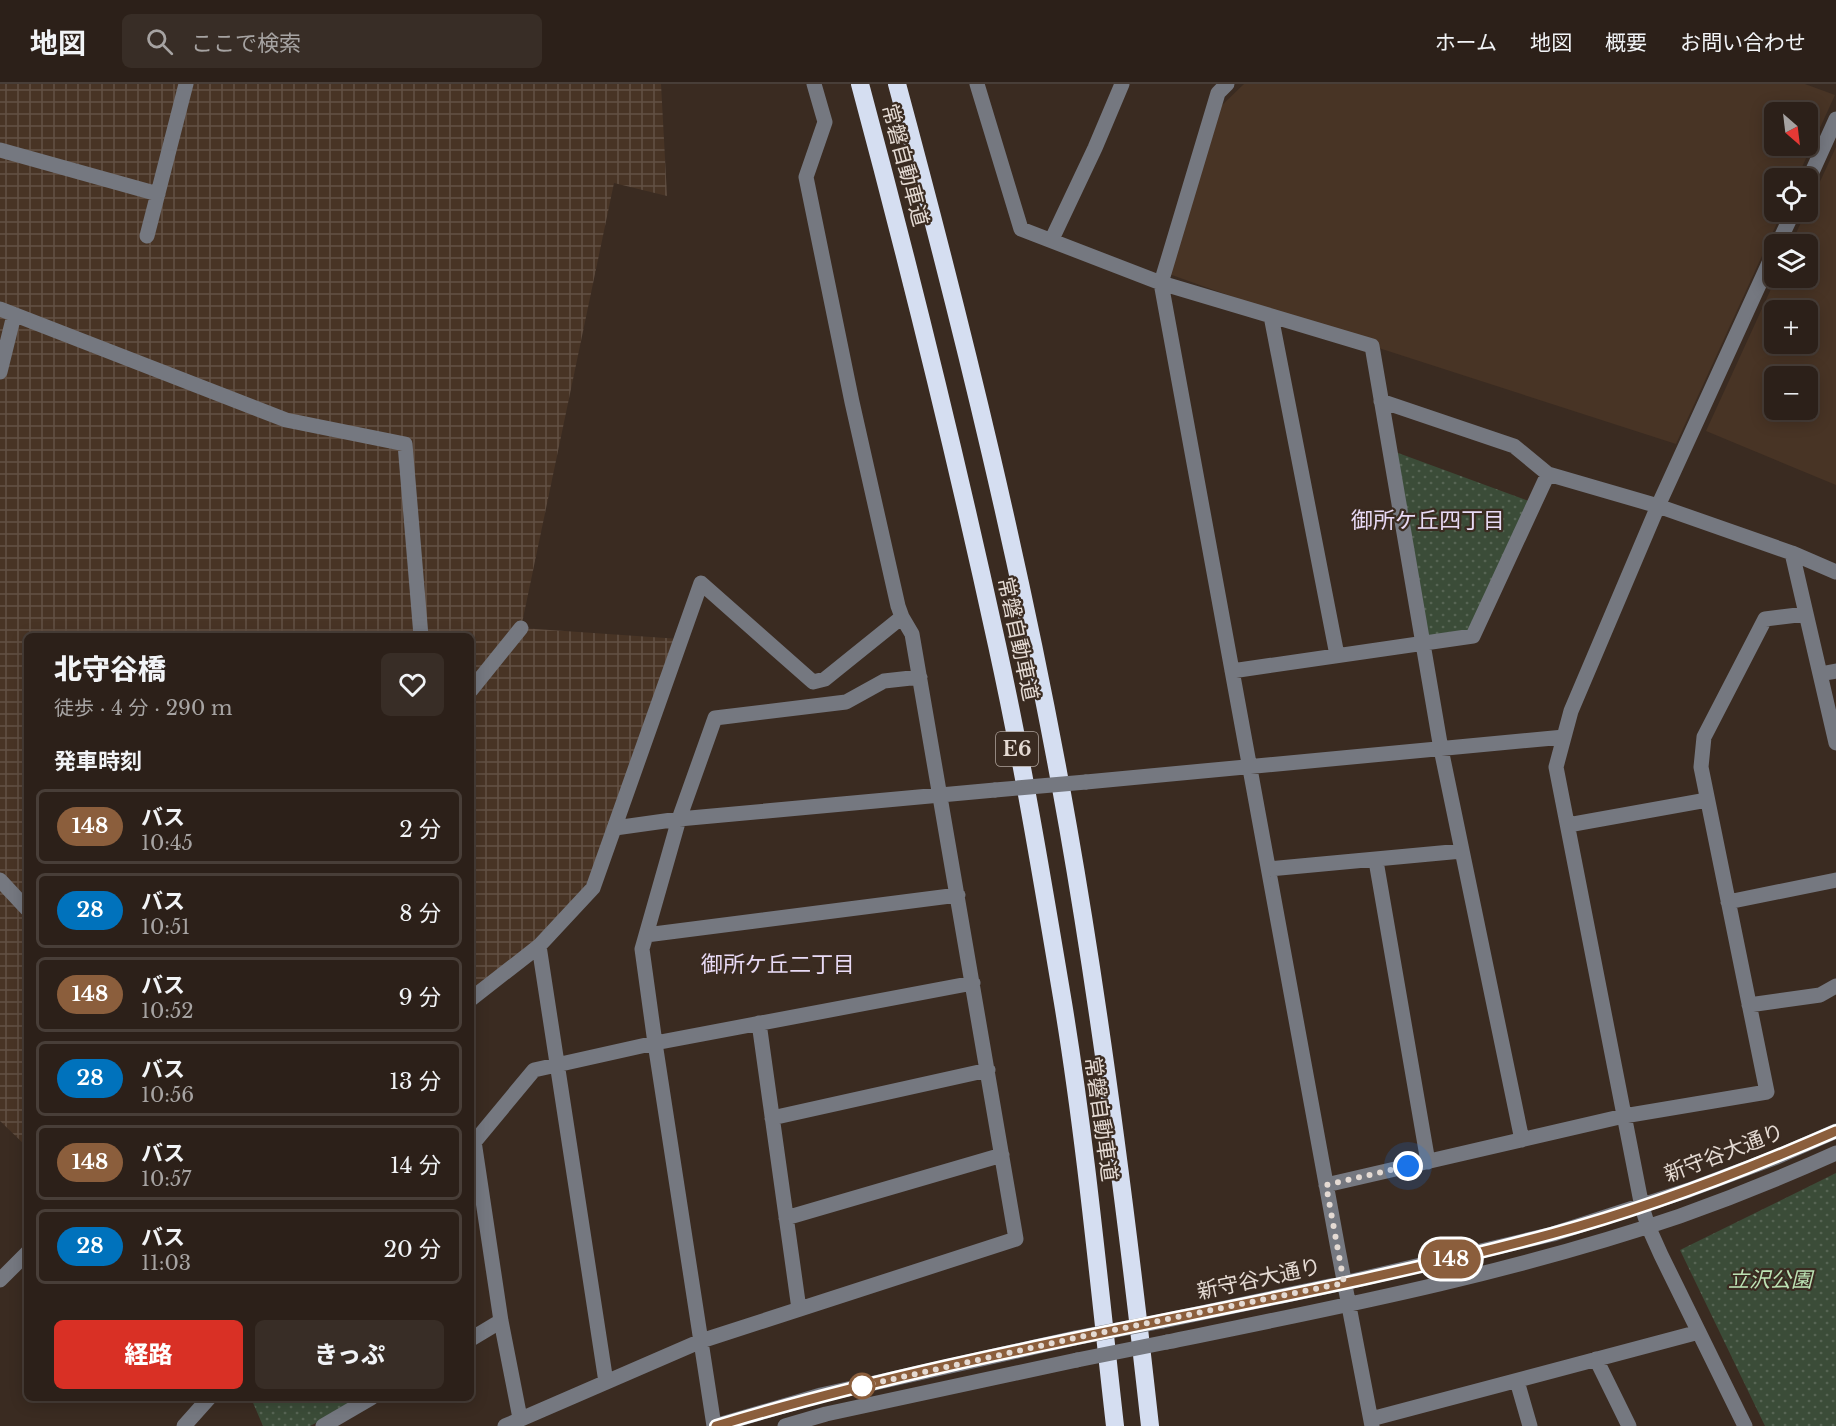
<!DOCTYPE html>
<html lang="ja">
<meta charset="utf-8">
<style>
:root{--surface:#2c2019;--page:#382d26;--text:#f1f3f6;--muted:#a6a3a2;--line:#483e38;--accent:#d93025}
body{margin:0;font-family:"Libre Baskerville","Noto Sans JP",serif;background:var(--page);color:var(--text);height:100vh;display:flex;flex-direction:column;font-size:22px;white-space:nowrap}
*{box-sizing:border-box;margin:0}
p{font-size:20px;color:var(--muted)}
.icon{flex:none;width:33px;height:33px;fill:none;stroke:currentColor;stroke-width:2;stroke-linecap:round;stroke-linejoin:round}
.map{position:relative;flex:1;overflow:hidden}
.sheet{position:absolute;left:24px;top:549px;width:450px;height:768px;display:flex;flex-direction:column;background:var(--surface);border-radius:9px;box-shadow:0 3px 15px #0003,0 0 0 2px var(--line)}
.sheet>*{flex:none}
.badge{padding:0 12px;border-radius:20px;font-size:21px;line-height:39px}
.needle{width:39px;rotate:152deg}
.controls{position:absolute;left:1764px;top:18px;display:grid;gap:12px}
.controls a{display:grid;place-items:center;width:54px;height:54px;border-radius:9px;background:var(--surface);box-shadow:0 3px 15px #0003,0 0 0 2px var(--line);font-size:30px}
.you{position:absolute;width:30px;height:30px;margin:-15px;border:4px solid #fff;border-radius:50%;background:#1a73e8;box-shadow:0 0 0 9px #1a73e833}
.map>.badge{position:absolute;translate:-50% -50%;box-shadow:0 0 0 3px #fff}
h2{padding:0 30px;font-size:22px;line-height:54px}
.round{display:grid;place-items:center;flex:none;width:63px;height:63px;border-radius:9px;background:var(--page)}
.overview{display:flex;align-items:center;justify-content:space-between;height:102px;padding:0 30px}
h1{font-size:28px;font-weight:800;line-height:45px}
.button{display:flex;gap:12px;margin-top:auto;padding:12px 30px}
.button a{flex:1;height:69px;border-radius:9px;background:var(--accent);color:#fff;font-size:24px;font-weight:800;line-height:69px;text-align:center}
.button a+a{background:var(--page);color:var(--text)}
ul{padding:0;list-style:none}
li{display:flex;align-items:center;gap:18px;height:75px;margin:0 12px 9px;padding:0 18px;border:3px solid var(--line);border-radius:9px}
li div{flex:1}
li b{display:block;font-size:22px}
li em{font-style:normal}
li .badge{min-width:66px;font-weight:700;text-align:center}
header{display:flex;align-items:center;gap:36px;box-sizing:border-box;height:84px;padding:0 30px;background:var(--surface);border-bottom:2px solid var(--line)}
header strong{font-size:28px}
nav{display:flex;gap:33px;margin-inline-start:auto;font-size:21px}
.search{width:420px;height:54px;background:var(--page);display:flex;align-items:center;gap:15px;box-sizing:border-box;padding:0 21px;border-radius:9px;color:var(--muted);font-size:22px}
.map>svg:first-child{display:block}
.built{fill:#483425;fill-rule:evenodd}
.industrial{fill:url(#industrial-grid)}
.park{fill:url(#park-dots)}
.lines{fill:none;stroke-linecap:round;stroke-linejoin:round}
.minor{stroke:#757880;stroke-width:15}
.highway{stroke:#d5def1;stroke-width:18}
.minor-bridge{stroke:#757880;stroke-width:15}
.line-casing{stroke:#fff;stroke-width:14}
.line{stroke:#8b5e3c;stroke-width:9}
.walk{stroke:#e4dad3;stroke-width:6;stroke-dasharray:0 10.8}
.stop-dot{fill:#fff;stroke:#8b5e3c;stroke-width:3}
.labels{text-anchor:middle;stroke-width:4.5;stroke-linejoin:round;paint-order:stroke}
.shield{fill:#3a2b21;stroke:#b1a69e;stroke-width:1.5}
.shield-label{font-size:20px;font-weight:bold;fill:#e4dad3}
.street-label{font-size:21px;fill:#e4dad3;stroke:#3a2b21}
.park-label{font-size:21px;font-style:italic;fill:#bce3b4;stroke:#3a2b21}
.neighbourhood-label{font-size:22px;fill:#e8daf5;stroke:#3a2b21}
</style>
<header>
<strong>地図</strong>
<div class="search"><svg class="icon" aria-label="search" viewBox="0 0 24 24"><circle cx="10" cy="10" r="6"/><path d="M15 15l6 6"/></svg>ここで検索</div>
<nav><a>ホーム</a><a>地図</a><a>概要</a><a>お問い合わせ</a></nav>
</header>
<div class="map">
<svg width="1836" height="1342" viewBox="0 0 1836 1342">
<defs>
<pattern id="industrial-grid" width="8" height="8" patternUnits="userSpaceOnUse" patternTransform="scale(1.5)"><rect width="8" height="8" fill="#483425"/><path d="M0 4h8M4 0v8" fill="none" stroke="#625144"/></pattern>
<pattern id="park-dots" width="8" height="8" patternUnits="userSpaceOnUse" patternTransform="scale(1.5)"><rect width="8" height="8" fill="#3b4c38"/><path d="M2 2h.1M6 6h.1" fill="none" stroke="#576554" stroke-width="1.8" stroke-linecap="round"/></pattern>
</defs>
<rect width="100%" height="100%" fill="#3a2b21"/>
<path class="built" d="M 1244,0 L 1805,0 L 1835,11 L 1797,94 L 1774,94 L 1774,128 L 1782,128 L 1676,360 L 1357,257 L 1169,190 L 1220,23 ZM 1774,28 L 1808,28 L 1808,62 L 1774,62 Z
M 1836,63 L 1836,401 L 1706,347 L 1776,194 L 1808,194 L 1808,160 L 1791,160 ZM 1774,226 L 1808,226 L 1808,260 L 1774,260 ZM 1774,292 L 1808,292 L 1808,326 L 1774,326 Z"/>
<path class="industrial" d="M 0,0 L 661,0 L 667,112 L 614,99 L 521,544 L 680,555 L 596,791 L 533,870 L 471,917 L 471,552 L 27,552 L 27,1063 L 0,1037 Z"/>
<path class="park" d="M 1390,366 L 1534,419 L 1473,552 L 1423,559 Z
M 1836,1089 L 1836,1342 L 1765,1342 L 1680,1166 Z
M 251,1314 L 366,1314 L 310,1342 L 263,1342 Z"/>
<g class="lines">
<path class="minor" d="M 977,0 L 1021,145 L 1161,199 L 1372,262 L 1441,665 L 1522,1056
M 1227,0 L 1218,9 L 1161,199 L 1338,1165 L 1372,1342
M 0,66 L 158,110
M 1808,97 L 1836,35
M 147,152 L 186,0
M 1052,155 L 1095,64 L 1122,0
M 1778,160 L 1793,128
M 0,225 L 286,336 L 405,360 L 421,552
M 1271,232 L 1337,571
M 0,288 L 14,231
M 1381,317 L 1514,362 L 1548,390 L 1658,422 L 1792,469 L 1836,488
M 1792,469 L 1836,659
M 1232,587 L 1473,552 L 1548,390
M 1820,590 L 1836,587
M 471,606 L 521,544
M 1086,698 L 1564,653
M 1568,741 L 1707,716
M 615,744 L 679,735 L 995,706
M 1376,777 L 1428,1078
M 1269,785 L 1462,767
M 0,796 L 27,825
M 1728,818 L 1836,796
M 646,851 L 958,811
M 539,862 L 606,1298
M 471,915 L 539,862 L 593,804 L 701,499 L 813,598 L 825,595 L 902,533
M 1749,921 L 1820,911 L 1836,902
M 759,939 L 799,1225
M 772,1034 L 988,986
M 474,1057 L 501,1237 L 520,1334
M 471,1062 L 534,986 L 655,959 L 973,899
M 1326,1101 L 1624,1032 L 1767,1008 L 1701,683 L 1704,653 L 1765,535 L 1806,530
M 786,1134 L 1002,1071
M 0,1196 L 27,1169
M 1163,1237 L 1344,1199 L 1553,1150 L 1689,1106 L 1777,1073 L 1836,1047
M 471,1255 L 501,1237
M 1167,1258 C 1339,1223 1513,1189 1680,1132 C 1733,1113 1785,1092 1836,1069
M 1596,1275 L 1629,1342
M 1517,1297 L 1530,1342
M 1371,1335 L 1699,1248
M 184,1342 L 209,1314
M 323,1342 L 371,1314
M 505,1342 L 701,1257 L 1016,1155 L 912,550 L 902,533 L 898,522 L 852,318 L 806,93 L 825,38 L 814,0
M 714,1342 L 655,959 L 642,865 L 679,735 L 715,634 L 846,618 L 884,597 L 920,593
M 715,1342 L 821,1311 L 1075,1254
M 785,1342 L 826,1330 L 1077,1276
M 1745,1342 L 1661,1171 L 1648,1142 L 1642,1123 L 1556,683 L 1571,627 L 1658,422 L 1774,168"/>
<path class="highway" d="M 860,0 C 910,186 956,373 997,561 C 1023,679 1043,800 1063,919 C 1086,1059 1099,1201 1115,1342
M 897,0 C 963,245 1024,493 1068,743 C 1103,942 1128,1142 1150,1342"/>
<path class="minor-bridge" d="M 995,706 L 1086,698
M 1075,1254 L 1163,1237
M 1077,1276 L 1167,1258"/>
</g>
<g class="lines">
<defs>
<path id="line" d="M 716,1342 C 989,1259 1275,1224 1551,1150 C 1649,1124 1744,1087 1836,1047"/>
</defs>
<use href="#line" class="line-casing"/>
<use href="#line" class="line"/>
<path class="walk" d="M 862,1302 L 1075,1254 L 1344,1199 L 1326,1101 L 1408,1082"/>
</g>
<circle class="stop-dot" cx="862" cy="1302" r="12"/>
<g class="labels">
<rect class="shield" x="996" y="648" width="42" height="34" rx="4.5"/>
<g class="shield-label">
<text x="1017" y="672">E6</text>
</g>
<g class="street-label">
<text transform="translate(905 81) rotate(75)" y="7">常磐自動車道</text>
<text transform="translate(1018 555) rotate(78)" y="7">常磐自動車道</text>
<text transform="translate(1101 1035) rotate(82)" y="7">常磐自動車道</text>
<text transform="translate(1724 1069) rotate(-21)" y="7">新守谷大通り</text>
<text transform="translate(1259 1195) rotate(-12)" y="7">新守谷大通り</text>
</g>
<g class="park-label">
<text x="1770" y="1203">立沢公園</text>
</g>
<g class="neighbourhood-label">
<text x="1428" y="444">御所ケ丘四丁目</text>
<text x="778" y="888">御所ケ丘二丁目</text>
</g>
</g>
</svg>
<div class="controls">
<a><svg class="needle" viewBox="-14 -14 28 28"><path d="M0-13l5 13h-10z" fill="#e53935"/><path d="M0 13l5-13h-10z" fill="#a6a3a2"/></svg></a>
<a><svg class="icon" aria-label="locate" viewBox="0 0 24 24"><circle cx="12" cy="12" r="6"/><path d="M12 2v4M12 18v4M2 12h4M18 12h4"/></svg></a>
<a><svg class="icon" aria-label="layers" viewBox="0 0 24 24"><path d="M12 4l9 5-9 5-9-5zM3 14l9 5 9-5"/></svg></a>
<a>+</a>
<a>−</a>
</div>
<div class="you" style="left:1408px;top:1082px"></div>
<b class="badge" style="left:1451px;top:1175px;background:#8b5e3c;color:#fff">148</b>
<section class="sheet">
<div class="overview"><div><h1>北守谷橋</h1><p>徒歩 · 4 分 · 290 m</p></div><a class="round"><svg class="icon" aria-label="heart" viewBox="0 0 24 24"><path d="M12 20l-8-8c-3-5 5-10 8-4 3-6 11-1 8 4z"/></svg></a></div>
<h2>発車時刻</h2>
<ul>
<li><span class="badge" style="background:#8b5e3c;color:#fff">148</span><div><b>バス</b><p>10:45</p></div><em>2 分</em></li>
<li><span class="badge" style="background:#0072bc;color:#fff">28</span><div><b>バス</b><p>10:51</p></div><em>8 分</em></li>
<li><span class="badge" style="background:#8b5e3c;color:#fff">148</span><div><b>バス</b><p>10:52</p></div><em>9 分</em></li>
<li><span class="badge" style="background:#0072bc;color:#fff">28</span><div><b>バス</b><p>10:56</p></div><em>13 分</em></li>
<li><span class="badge" style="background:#8b5e3c;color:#fff">148</span><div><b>バス</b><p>10:57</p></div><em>14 分</em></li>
<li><span class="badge" style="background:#0072bc;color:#fff">28</span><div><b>バス</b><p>11:03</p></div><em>20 分</em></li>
</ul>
<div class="button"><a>経路</a><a>きっぷ</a></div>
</section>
</div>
